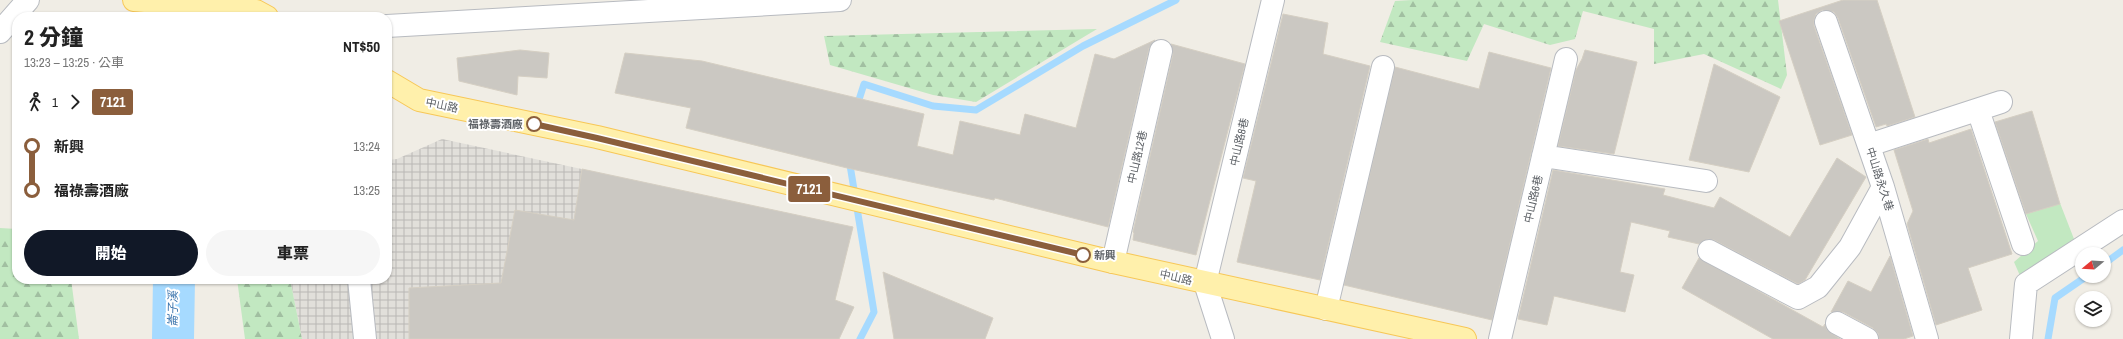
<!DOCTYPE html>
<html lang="zh-TW">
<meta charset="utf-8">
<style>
:root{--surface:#fff;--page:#f6f6f6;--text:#222;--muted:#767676;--accent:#111827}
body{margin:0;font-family:"Archivo Narrow","Noto Sans TC",sans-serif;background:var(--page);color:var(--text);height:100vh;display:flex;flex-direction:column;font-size:15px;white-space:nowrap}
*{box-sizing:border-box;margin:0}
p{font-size:13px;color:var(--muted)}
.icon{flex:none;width:22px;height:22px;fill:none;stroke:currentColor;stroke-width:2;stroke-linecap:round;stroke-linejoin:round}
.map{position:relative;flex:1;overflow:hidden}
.side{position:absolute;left:12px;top:12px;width:380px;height:272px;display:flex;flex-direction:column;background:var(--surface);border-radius:16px;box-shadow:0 1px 3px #0004}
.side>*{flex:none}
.badge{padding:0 8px;border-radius:3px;font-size:14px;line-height:26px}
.needle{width:26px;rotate:252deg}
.fabs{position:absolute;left:2075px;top:247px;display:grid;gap:8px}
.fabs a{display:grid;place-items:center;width:36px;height:36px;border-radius:50%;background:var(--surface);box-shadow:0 1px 3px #0004;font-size:20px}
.map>.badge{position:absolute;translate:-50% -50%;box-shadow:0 0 0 2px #fff}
.legs{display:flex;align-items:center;gap:6px;height:44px;padding:0 12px;font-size:13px}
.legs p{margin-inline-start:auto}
.head{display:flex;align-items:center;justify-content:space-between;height:68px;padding:0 12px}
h1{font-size:22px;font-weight:800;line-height:30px}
.primary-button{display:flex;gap:8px;margin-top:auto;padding:8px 12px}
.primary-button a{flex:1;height:46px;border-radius:24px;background:var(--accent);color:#fff;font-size:16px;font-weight:800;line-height:46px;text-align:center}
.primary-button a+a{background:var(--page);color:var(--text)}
ul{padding:0 12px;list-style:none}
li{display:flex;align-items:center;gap:14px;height:44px;font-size:15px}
li i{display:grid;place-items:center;width:6px;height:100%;margin:0 5px;background:currentColor}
li i::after{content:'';width:10px;height:10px;margin:-5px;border:3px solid;border-radius:50%;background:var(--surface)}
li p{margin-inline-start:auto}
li:first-child i{background:linear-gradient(#0000 50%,currentColor 0)}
li:last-child i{background:linear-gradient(currentColor 50%,#0000 0)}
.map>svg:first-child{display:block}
.industrial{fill:url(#industrial-grid)}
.grass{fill:#c2e8c1}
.forest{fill:url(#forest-firs)}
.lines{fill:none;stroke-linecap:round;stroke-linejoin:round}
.stream{stroke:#a6daff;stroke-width:7}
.river{stroke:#a6daff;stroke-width:42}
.building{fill:#cbc8c2;stroke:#d5cfc3}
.minor-casing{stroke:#b8bbc0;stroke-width:24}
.major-casing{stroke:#f7c757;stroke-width:24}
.minor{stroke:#fff;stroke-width:22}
.major{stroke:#fff0ab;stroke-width:22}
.line-1-casing{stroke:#fff;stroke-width:9}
.line-1{stroke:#8b5e3c;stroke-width:6}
.stop-1-dot{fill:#fff;stroke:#8b5e3c;stroke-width:2}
.labels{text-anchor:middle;stroke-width:4;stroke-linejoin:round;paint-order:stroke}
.street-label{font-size:11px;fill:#5d6166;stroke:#fff}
.stop-label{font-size:11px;font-weight:bold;fill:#5d6166;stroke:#fff;text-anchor:end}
.water-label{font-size:12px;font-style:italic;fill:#3c75ad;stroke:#fff}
</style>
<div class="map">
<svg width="2123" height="339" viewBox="0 0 2123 339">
<defs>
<pattern id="industrial-grid" width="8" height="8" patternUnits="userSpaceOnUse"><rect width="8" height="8" fill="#e1dfda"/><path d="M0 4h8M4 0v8" fill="none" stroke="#bab8b5"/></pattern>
<pattern id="forest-firs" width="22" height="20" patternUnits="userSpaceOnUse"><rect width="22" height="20" fill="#c2e8c1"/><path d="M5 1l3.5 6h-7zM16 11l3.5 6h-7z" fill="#a1bfa1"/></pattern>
</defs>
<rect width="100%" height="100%" fill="#f0ede5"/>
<path class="industrial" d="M 442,139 L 853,227 L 835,300 L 854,307 L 839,339 L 302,339 L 290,279 L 387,279 L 387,160 L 397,159 Z"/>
<path class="grass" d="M 2060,203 L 2074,239 L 2021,278 L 2014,262 L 2038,241 L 2026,214 Z"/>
<path class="forest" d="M 1412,0 L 1778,0 L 1787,75 L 1781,89 L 1704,54 L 1654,64 L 1654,29 L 1583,11 L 1575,39 L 1550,45 L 1484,24 L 1467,61 L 1380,42 L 1395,1 Z
M 1097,29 L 976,102 L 933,95 L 830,65 L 824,36 Z
M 0,228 L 17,229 L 17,279 L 71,279 L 79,339 L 0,339 Z
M 237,279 L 290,279 L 302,339 L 245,339 Z"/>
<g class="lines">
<path class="stream" d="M 151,4 L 154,17
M 857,106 L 864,84 L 933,106 L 976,110 L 1083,46 L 1176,0
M 849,159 L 874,312 L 860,339
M 2104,264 L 2123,250
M 2048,339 L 2055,298 L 2087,276"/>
<path class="river" d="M 173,339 L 174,279"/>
</g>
<path class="building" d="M 1843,0 L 1877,0 L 1915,117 L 1887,126 L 1886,124 L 1876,127 L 1838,18 L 1834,12 L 1822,10 L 1816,14 L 1814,20 L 1814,26 L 1852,135 L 1820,145 L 1779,21 Z
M 1283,14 L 1328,23 L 1323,54 L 1370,66 L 1320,280 L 1237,262 L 1256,181 L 1243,178 Z
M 1155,40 L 1149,48 L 1108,227 L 995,198 L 994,200 L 847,168 L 686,128 L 691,108 L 615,93 L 625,53 L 702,61 L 924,114 L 917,146 L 953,155 L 960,121 L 1020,135 L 1025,114 L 1076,128 L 1095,54 L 1114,59 Z
M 1171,44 L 1245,64 L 1196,255 L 1133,240 L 1134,233 L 1133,232 L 1173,54 Z
M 520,50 L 549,53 L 547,78 L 518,76 L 517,95 L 459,81 L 457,58 Z
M 1585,50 L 1637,62 L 1614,154 L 1558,146 L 1576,70 L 1582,59 Z
M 1489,52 L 1551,68 L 1492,320 L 1344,285 L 1395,67 L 1479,89 Z
M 1714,64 L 1780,97 L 1749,172 L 1689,160 Z
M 2032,111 L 2060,204 L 2026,214 L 1995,122 Z
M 1971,129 L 2012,254 L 1968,268 L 1982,310 L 1936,325 L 1907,224 L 1913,211 L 1894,150 L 1928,139 L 1929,143 Z
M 1837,158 L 1866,177 L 1805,280 L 1798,284 L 1714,240 L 1708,239 L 1699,244 L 1668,237 L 1670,231 L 1631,222 L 1620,272 L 1634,275 L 1625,312 L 1554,296 L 1547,325 L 1518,319 L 1553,170 L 1665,189 L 1663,195 L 1714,208 L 1720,197 L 1790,237 Z
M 582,169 L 853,227 L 835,300 L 854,307 L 839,339 L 409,339 L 409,288 L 501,283 L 515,210 L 574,220 Z
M 1890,256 L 1913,336 L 1904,339 L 1879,339 L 1878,333 L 1873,328 L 1843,312 L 1831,312 L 1848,281 L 1871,292 Z
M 1699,258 L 1823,327 L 1825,324 L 1827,330 L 1840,339 L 1773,339 L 1682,288 Z
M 883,272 L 993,318 L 985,339 L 894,339 Z"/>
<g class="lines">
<defs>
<path id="minor" d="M 1826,22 L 1883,187 L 1927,339
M 387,26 L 840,0
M 0,32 L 28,0
M 1978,110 L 2023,244
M 1869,145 L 2001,102
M 1543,156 L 1706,181
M 1709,251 L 1798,298 L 1818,287 L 1850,247 L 1883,187
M 1113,262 L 1161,51
M 359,279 L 365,339
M 1326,309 L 1383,67
M 1837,323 L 1867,339
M 1223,339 L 1205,283 L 1273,0
M 1500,339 L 1566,59
M 2021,339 L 2026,284 L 2123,221"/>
<path id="major" d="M 134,0 L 256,11 L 267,17
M 387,81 L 419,100 L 597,137 L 1113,262 L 1465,339"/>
</defs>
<use href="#minor" class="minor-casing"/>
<use href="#major" class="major-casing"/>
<use href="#minor" class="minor"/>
<use href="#major" class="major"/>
</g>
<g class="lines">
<defs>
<path id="line-1" d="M 534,124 L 597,138 L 1083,255"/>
</defs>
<use href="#line-1" class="line-1-casing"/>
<use href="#line-1" class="line-1"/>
</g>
<g class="stop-1-dot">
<circle cx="534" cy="124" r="7"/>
<circle cx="1083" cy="255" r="7"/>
</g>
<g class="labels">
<g class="street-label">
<text transform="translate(442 105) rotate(12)" y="4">中山路</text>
<text transform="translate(1239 142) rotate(-77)" y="4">中山路8巷</text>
<text transform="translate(1137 157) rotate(-77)" y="4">中山路12巷</text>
<text transform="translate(1880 179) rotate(72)" y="4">中山路永久巷</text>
<text transform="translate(1533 199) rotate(-77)" y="4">中山路6巷</text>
<text transform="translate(1176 277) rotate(13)" y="4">中山路</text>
</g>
<g class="stop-label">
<text x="523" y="128">福祿壽酒廠</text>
<text x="1094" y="259" text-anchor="start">新興</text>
</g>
<g class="water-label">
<text transform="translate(173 309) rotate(-89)" y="4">崙子溪</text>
</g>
</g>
</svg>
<div class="fabs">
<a><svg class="needle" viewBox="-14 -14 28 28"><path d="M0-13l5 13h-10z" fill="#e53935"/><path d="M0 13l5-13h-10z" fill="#767676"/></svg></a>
<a><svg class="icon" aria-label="layers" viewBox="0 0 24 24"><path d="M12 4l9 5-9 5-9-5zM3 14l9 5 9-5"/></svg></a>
</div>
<b class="badge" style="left:809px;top:189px;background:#8b5e3c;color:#fff">7121</b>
<section class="side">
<div class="head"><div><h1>2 分鐘</h1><p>13:23 – 13:25 · 公車</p></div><b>NT$50</b></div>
<div class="legs"><svg class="icon" aria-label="walk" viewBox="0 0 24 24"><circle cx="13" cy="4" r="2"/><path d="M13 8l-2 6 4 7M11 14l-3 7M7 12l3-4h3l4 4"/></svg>1<svg class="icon" aria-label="forward" viewBox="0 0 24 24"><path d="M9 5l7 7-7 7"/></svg><b class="badge" style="background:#8b5e3c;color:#fff">7121</b></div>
<ul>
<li><i style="color:#8b5e3c"></i><b>新興</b><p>13:24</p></li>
<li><i style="color:#8b5e3c"></i><b>福祿壽酒廠</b><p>13:25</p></li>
</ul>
<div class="primary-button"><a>開始</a><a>車票</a></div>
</section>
</div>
